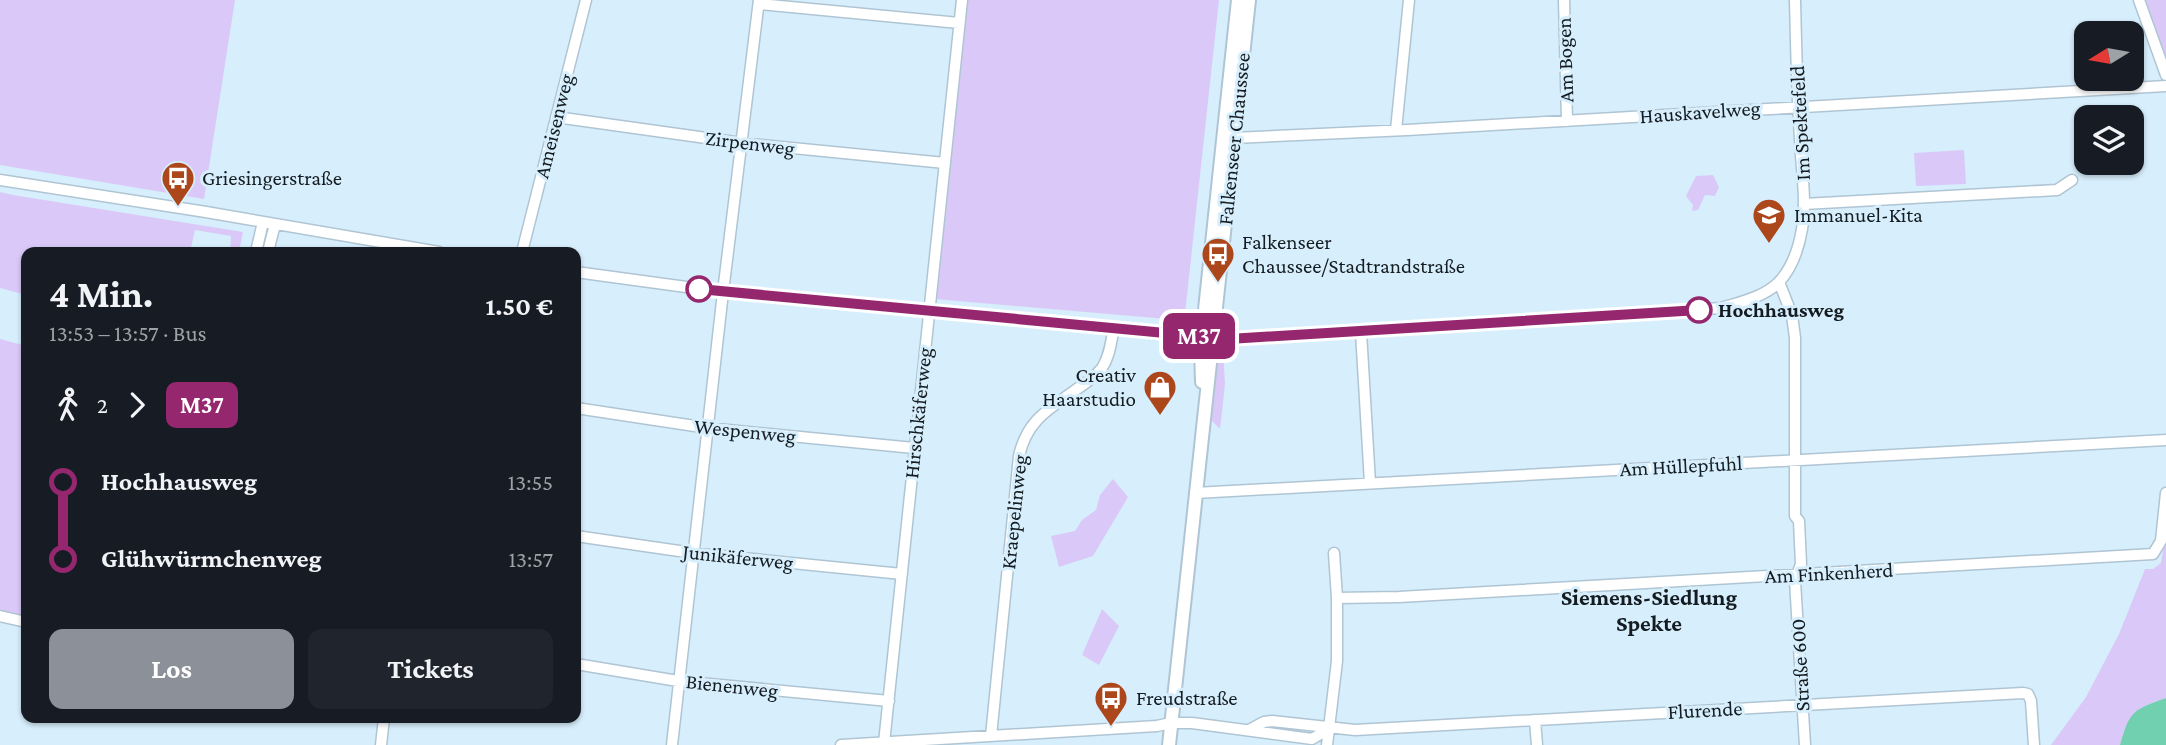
<!DOCTYPE html>
<html lang="de">
<meta charset="utf-8">
<style>
:root{--surface:#171b24;--page:#20242c;--text:#f1f3f6;--muted:#9ea1a6;--accent:#8c9099}
body{margin:0;font-family:"Crimson Pro",serif;background:var(--page);color:var(--text);height:100vh;display:flex;flex-direction:column;font-size:26px;white-space:nowrap}
*{box-sizing:border-box;margin:0}
p{font-size:23px;color:var(--muted)}
.icon{flex:none;width:38px;height:38px;fill:none;stroke:currentColor;stroke-width:2;stroke-linecap:round;stroke-linejoin:round}
.map{position:relative;flex:1;overflow:hidden}
.side{position:absolute;left:21px;top:247px;width:560px;height:476px;display:flex;flex-direction:column;background:var(--surface);border-radius:14px;box-shadow:0 2px 5px #0004}
.side>*{flex:none}
.badge{padding:0 14px;border-radius:10px;font-size:24px;line-height:46px}
.needle{width:46px;rotate:259deg}
.tools{position:absolute;left:2074px;top:21px;display:grid;gap:14px}
.tools a{display:grid;place-items:center;width:70px;height:70px;border-radius:14px;background:var(--surface);box-shadow:0 2px 5px #0004;font-size:35px}
.map>.badge{position:absolute;translate:-50% -50%;box-shadow:0 0 0 4px #fff}
.legs{display:flex;align-items:center;gap:10px;height:77px;padding:0 28px;font-size:23px}
.legs p{margin-inline-start:auto}
.head{display:flex;align-items:center;justify-content:space-between;height:119px;padding:0 28px}
h1{font-size:38px;font-weight:700;line-height:52px}
.button{display:flex;gap:14px;margin-top:auto;padding:14px 28px}
.button a{flex:1;height:80px;border-radius:14px;background:var(--accent);color:#fff;font-size:28px;font-weight:700;line-height:80px;text-align:center}
.button a+a{background:var(--page);color:var(--text)}
ul{padding:0 28px;list-style:none}
li{display:flex;align-items:center;gap:24px;height:77px;font-size:26px}
li i{display:grid;place-items:center;width:10px;height:100%;margin:0 9px;background:currentColor}
li i::after{content:'';width:18px;height:18px;margin:-9px;border:5px solid;border-radius:50%;background:var(--surface)}
li p{margin-inline-start:auto}
li:first-child i{background:linear-gradient(#0000 50%,currentColor 0)}
li:last-child i{background:linear-gradient(currentColor 50%,#0000 0)}
.map>svg:first-child{display:block}
.green{fill:#dac9f8}
.water{fill:#71d0af}
.lines{fill:none;stroke-linecap:round;stroke-linejoin:round}
.minor-casing{stroke:#b0c5d3;stroke-width:13}
.major-casing{stroke:#b0c5d3;stroke-width:16}
.minor{stroke:#fff;stroke-width:10}
.major{stroke:#fff;stroke-width:12}
.line-1-casing{stroke:#fff;stroke-width:16}
.line-1{stroke:#95276e;stroke-width:10}
.stop-1-dot{fill:#fff;stroke:#95276e;stroke-width:3.5}
.labels{text-anchor:middle;stroke-width:6;stroke-linejoin:round;paint-order:stroke}
.street-label{font-size:21px;fill:#141c21;stroke:#d7eefc}
.poi-label{font-size:21px;fill:#141c21;stroke:#d7eefc;text-anchor:start}
.stop-label{font-size:21px;font-weight:bold;fill:#141c21;stroke:#d7eefc;text-anchor:start}
.neighbourhood-label{font-size:23px;font-weight:bold;fill:#141c21;stroke:#d7eefc}
</style>
<div class="map">
<svg width="2166" height="745" viewBox="0 0 2166 745">
<rect width="100%" height="100%" fill="#d7eefc"/>
<path class="green" d="M 0,0 L 235,0 L 204,199 L 0,165 Z
M 966,0 L 1219,0 L 1185,314 L 1178,320 L 935,299 Z
M 2144,0 L 2166,0 L 2166,64 Z
M 1964,150 L 1966,184 L 1916,186 L 1914,153 Z
M 1713,175 L 1719,187 L 1715,196 L 1705,195 L 1698,210 L 1692,211 L 1693,205 L 1686,196 L 1696,176 Z
M 0,192 L 13,195 L 243,232 L 239,252 L 230,252 L 231,236 L 195,230 L 190,252 L 26,252 L 26,295 L 0,288 Z
M 0,339 L 26,346 L 26,617 L 0,610 Z
M 1215,351 L 1223,351 L 1225,384 L 1220,429 L 1208,417 Z
M 1113,479 L 1128,497 L 1093,556 L 1059,567 L 1051,536 L 1075,531 L 1082,520 L 1096,510 L 1100,495 Z
M 2166,532 L 2166,698 C 2134,709 2130,712 2120,745 L 2051,745 L 2086,697 L 2119,634 L 2145,569 L 2153,569 L 2161,563 Z
M 1102,609 L 1119,626 L 1099,665 L 1082,655 Z"/>
<path class="water" d="M 2166,698 L 2166,745 L 2120,745 C 2130,710 2133,710 2166,698 Z"/>
<g class="lines">
<defs>
<path id="minor" d="M 1564,0 L 1567,121
M 2139,0 L 2166,75
M 759,4 L 959,23
M 556,117 L 742,143 L 945,163
M 1396,130 L 1409,0
M 1234,138 L 1407,130 L 2166,86
M 0,180 L 206,212 L 439,252
M 1804,204 L 2057,190 L 2072,180
M 256,252 L 263,222
M 268,252 L 275,224
M 522,252 L 586,0
M 576,272 L 723,292 L 1229,339 L 1361,332 L 1721,308 C 1741,302 1764,297 1779,282 C 1792,268 1799,247 1802,229 C 1807,200 1801,168 1800,139 C 1797,93 1796,46 1795,0
M 1779,282 L 1792,315 L 1795,338 L 1795,516 L 1799,521 L 1801,564 L 1795,581 L 1805,745
M 1361,332 L 1370,483
M 576,408 L 708,428 L 914,448
M 1195,493 L 2166,440
M 576,536 L 693,553 L 902,574
M 1337,598 L 1399,597 L 2153,554 L 2161,541 L 2166,493
M 0,616 L 26,622
M 576,664 L 678,681 L 889,701
M 1535,720 L 1537,745
M 1249,730 L 1264,722 L 1272,721 L 1355,730 L 2023,693 L 2028,694 L 2031,701 L 2034,745
M 991,736 L 1019,456 C 1027,420 1049,409 1077,389 C 1086,383 1095,377 1102,368 C 1110,356 1111,341 1114,327
M 884,743 L 962,0
M 381,745 L 384,718
M 672,745 L 723,292 L 759,0
M 841,745 L 1157,726 L 1171,723 L 1192,723 L 1312,739 L 1330,728
M 1327,745 L 1337,661 L 1337,598 L 1334,553"/>
<path id="major" d="M 1202,382 L 1201,347 L 1238,0
M 1169,745 L 1249,0"/>
</defs>
<use href="#minor" class="minor-casing"/>
<use href="#major" class="major-casing"/>
<use href="#minor" class="minor"/>
<use href="#major" class="major"/>
</g>
<g class="lines">
<defs>
<path id="line-1" d="M 699,289 L 1229,339 L 1699,310"/>
</defs>
<use href="#line-1" class="line-1-casing"/>
<use href="#line-1" class="line-1"/>
</g>
<defs>
<symbol id="bus-pin" viewBox="-11 -11 22 30"><path d="M0 17L-7.5 6A9.5 9.5 0 1 1 7.5 6Z" fill="#ac461b" stroke="#d7eefc"/><path d="M-5-6H5V4H4V6H2V4H-2V6H-4V4H-5ZM-3.5-4V0h7V-4ZM-3.5 1.2v1.5H-2V1.2ZM2 1.2v1.5H3.5V1.2Z" fill="#fff"/></symbol>
<symbol id="school-pin" viewBox="-11 -11 22 30"><path d="M0 17L-7.5 6A9.5 9.5 0 1 1 7.5 6Z" fill="#ac461b" stroke="#d7eefc"/><path d="M0-5L7-2L0 1L-7-2ZM-4 1L0 2.5L4 1V4Q0 6-4 4Z" fill="#fff"/></symbol>
<symbol id="shop-pin" viewBox="-11 -11 22 30"><path d="M0 17L-7.5 6A9.5 9.5 0 1 1 7.5 6Z" fill="#ac461b" stroke="#d7eefc"/><path d="M-5-2.5h2.3a2.7 3.5 0 0 1 5.4 0H5L5.5 6h-11ZM-1.5-2.5h3a1.5 2.3 0 0 0-3 0Z" fill="#fff"/></symbol>
</defs>
<g fill-rule="evenodd">
<use href="#bus-pin" x="159" y="159" width="38" height="52"/>
<use href="#school-pin" x="1750" y="196" width="38" height="52"/>
<use href="#bus-pin" x="1199" y="235" width="38" height="52"/>
<use href="#shop-pin" x="1141" y="368" width="38" height="52"/>
<use href="#bus-pin" x="1092" y="679" width="38" height="52"/>
</g>
<g class="stop-1-dot">
<circle cx="699" cy="289" r="12"/>
<circle cx="1699" cy="310" r="12"/>
</g>
<g class="labels">
<g class="street-label">
<text transform="translate(1565 60) rotate(-92)" y="7">Am Bogen</text>
<text transform="translate(1700 112) rotate(-4)" y="7">Hauskavelweg</text>
<text transform="translate(1800 123) rotate(-93)" y="7">Im Spektefeld</text>
<text transform="translate(554 126) rotate(-76)" y="7">Ameisenweg</text>
<text transform="translate(1234 139) rotate(-84)" y="7">Falkenseer Chaussee</text>
<text transform="translate(750 143) rotate(7)" y="7">Zirpenweg</text>
<text transform="translate(918 413) rotate(-84)" y="7">Hirschkäferweg</text>
<text transform="translate(745 431) rotate(6)" y="7">Wespenweg</text>
<text transform="translate(1681 466) rotate(-3)" y="7">Am Hüllepfuhl</text>
<text transform="translate(1014 512) rotate(-84)" y="7">Kraepelinweg</text>
<text transform="translate(738 557) rotate(6)" y="7">Junikäferweg</text>
<text transform="translate(1829 573) rotate(-3)" y="7">Am Finkenherd</text>
<text transform="translate(1800 665) rotate(-93)" y="7">Straße 600</text>
<text transform="translate(732 686) rotate(6)" y="7">Bienenweg</text>
<text transform="translate(1705 710) rotate(-3)" y="7">Flurende</text>
</g>
<g class="poi-label">
<text x="202" y="185">Griesingerstraße</text>
<text x="1794" y="222">Immanuel-Kita</text>
<text x="1242" y="249">Falkenseer<tspan x="1242" dy="24">Chaussee/Stadtrandstraße</tspan></text>
<text x="1136" y="382" text-anchor="end">Creativ<tspan x="1136" dy="24">Haarstudio</tspan></text>
<text x="1136" y="705">Freudstraße</text>
</g>
<g class="stop-label">
<text x="1718" y="317">Hochhausweg</text>
</g>
<g class="neighbourhood-label">
<text x="1649" y="605">Siemens-Siedlung<tspan x="1649" dy="26">Spekte</tspan></text>
</g>
</g>
</svg>
<div class="tools">
<a><svg class="needle" viewBox="-14 -14 28 28"><path d="M0-13l5 13h-10z" fill="#e53935"/><path d="M0 13l5-13h-10z" fill="#9ea1a6"/></svg></a>
<a><svg class="icon" aria-label="layers" viewBox="0 0 24 24"><path d="M12 4l9 5-9 5-9-5zM3 14l9 5 9-5"/></svg></a>
</div>
<b class="badge" style="left:1199px;top:336px;background:#95276e;color:#fff">M37</b>
<section class="side">
<div class="head"><div><h1>4 Min.</h1><p>13:53 – 13:57 · Bus</p></div><b>1.50 €</b></div>
<div class="legs"><svg class="icon" aria-label="walk" viewBox="0 0 24 24"><circle cx="13" cy="4" r="2"/><path d="M13 8l-2 6 4 7M11 14l-3 7M7 12l3-4h3l4 4"/></svg>2<svg class="icon" aria-label="forward" viewBox="0 0 24 24"><path d="M9 5l7 7-7 7"/></svg><b class="badge" style="background:#95276e;color:#fff">M37</b></div>
<ul>
<li><i style="color:#95276e"></i><b>Hochhausweg</b><p>13:55</p></li>
<li><i style="color:#95276e"></i><b>Glühwürmchenweg</b><p>13:57</p></li>
</ul>
<div class="button"><a>Los</a><a>Tickets</a></div>
</section>
</div>
